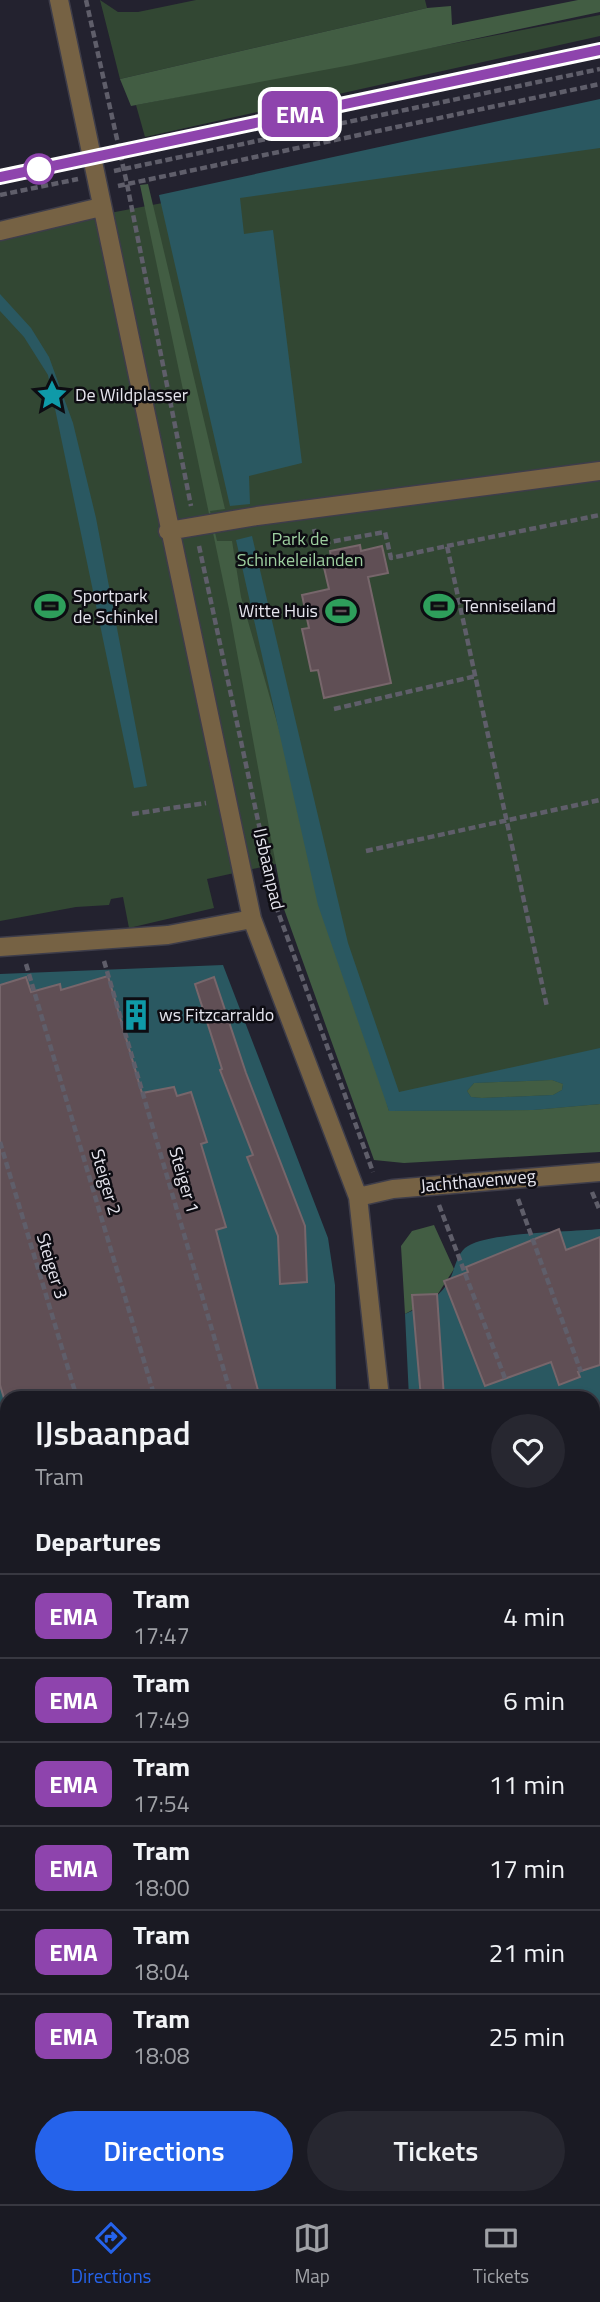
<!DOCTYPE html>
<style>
:root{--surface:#1a1a23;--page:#272730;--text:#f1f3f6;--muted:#9fa1a6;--line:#383841;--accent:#2563eb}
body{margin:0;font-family:"Titillium Web",sans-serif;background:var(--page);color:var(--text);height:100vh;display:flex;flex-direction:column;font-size:26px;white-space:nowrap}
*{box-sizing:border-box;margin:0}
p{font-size:23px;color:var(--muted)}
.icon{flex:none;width:38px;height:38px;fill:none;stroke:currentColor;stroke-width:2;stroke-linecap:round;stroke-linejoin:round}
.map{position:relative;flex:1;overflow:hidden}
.sheet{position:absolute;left:0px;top:1391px;width:600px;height:814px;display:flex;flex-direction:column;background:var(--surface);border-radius:21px 21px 0 0;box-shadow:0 4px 10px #0003,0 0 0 2px var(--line)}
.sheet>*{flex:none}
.badge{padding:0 14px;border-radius:10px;font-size:24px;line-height:46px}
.map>.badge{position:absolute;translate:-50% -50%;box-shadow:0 0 0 4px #fff}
h2{padding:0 35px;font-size:26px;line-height:63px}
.round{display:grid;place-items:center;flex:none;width:74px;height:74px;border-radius:37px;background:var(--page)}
.head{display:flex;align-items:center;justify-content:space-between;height:119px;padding:0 35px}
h1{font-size:33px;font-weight:600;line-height:52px}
.cta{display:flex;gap:14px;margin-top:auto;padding:14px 35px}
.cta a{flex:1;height:80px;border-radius:42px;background:var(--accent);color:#fff;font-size:28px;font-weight:600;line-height:80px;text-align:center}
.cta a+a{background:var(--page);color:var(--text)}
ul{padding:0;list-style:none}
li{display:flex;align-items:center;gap:21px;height:84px;padding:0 35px;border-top:2px solid var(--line)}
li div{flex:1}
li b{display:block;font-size:26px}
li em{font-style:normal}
li .badge{min-width:77px;font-weight:700;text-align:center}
.menu{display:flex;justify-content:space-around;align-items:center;height:98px;border-top:2px solid var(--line);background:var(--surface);font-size:19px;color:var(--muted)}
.menu a{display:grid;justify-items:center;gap:4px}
.menu .active{color:var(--accent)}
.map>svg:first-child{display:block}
.built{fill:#2d2a3d}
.green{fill:#324733}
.forest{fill:#425d43}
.water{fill:#2a5861;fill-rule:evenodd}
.building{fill:#604f55;stroke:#77666b;stroke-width:2}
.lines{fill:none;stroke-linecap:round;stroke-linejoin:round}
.minor-casing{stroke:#3e3d4a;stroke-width:21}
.path{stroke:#5f5e6a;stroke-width:4.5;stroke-dasharray:7 3.5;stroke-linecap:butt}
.minor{stroke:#766244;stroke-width:18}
.rail-casing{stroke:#cecdd7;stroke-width:8}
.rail{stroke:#0d0c12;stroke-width:5;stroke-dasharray:16;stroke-linecap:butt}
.line-casing{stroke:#fff;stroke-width:16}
.line{stroke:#8e44ad;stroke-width:10}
.stop-dot{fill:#fff;stroke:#8e44ad;stroke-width:3.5}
.labels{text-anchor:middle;stroke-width:5;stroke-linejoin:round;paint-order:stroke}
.poi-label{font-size:18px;fill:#e6e5ee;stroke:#0d0c12;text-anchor:start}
.park-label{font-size:18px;fill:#9dce9f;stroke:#0d0c12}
.street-label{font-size:18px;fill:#e6e5ee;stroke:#0d0c12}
</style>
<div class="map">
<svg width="600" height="2204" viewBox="0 0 600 2204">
<rect width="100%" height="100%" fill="#23222f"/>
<path class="built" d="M 0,1881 L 7,1882 L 7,2198 L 593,2198 L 593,1926 L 600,1926 L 600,2204 L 0,2204 Z"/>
<path class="green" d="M 100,0 L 118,12 L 138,12 L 196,0 L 425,0 L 427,8 L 120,79 Z
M 600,15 L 600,36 L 145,137 L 136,105 Z
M 600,124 L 600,1104 L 387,1137 L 285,862 L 207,879 L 214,908 L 129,928 L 123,897 L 111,899 L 109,905 L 76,907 L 0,921 L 0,237 L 73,220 L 536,132 Z"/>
<path class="forest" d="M 578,0 L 600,0 L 600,12 L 351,65 L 131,106 L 120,79 L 427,8 L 451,6 L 452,25 Z
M 148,184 L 225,509 L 210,511 L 217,541 L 232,541 L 241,597 L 389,1111 L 533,1110 L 600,1104 L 600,1152 L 404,1163 L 374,1160 L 284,909 L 229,609 L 140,185 Z
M 552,1080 L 563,1084 L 562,1090 L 553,1095 L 482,1098 L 471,1097 L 467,1091 L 474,1083 Z
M 434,1225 L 454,1269 L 436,1297 L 405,1314 L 401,1246 L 412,1231 Z
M 0,1774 L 7,1775 L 7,1856 L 0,1855 Z"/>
<path class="water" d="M 600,99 L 600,148 L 240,198 L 244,234 L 273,230 L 302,463 L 249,476 L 250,504 L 230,506 L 159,195 Z
M 0,294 L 31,328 L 49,357 L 73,423 L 96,518 L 147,786 L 134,788 L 48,375 L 24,337 L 0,311 Z
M 252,536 L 348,943 L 399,1092 L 600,1048 L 600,1104 L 533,1110 L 389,1111 L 318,905 L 236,540 ZM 552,1080 L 563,1084 L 562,1090 L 553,1095 L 482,1098 L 471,1097 L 467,1091 L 474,1083 Z
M 223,965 L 328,1238 L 335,1285 L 336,1398 L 7,1398 L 7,1715 L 0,1713 L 0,974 Z
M 600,1229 L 600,1477 L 593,1477 L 593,1398 L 409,1398 L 405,1314 C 423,1306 441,1297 450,1279 C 455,1269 457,1252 468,1246 C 490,1232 570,1232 600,1229 Z
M 593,1525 L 600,1525 L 600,1793 L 593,1794 Z"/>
<path class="building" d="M 360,545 L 361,551 L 382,546 L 388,573 L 368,577 L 391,683 L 324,698 L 318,670 L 311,671 L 302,629 L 309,628 L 302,595 L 329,589 L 322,559 L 331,557 L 330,551 Z
M 108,976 L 142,1093 L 174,1087 L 177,1096 L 191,1092 L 207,1142 L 201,1144 L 226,1227 L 216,1230 L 260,1398 L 4,1398 L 0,1385 L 0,985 L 26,977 L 31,992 L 60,984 L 61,990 Z
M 214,977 L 246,1073 L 305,1226 L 307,1282 L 280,1284 L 278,1236 L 247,1157 L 253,1155 L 220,1070 L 222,1069 L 195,984 Z
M 559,1229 L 566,1250 L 600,1237 L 600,1365 L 578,1372 L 580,1377 L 559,1385 L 551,1362 L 485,1386 L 444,1281 L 468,1272 L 466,1267 Z
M 437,1294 L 444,1398 L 421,1398 L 412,1295 Z"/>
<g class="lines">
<defs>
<path id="minor" d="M 59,0 L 252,919 L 358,1197 L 380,1398
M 0,231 L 101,207
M 168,531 L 257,516 L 600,471
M 0,947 L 168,935 L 252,919
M 358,1197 L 393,1189 L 600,1172
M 593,1485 L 600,1485
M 593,1863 L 600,1862
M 0,1876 L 7,1877
M 362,2204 L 485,2202"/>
</defs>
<use href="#minor" class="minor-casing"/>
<path class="path" d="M 86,0 L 127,184 L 191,506
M 114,171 L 600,69
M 118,186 L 600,84
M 0,195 L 78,179
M 314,529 L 318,544 L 385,532 L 391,558 L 447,546 L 547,1007
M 199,546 L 277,909 L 373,1172
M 447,546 L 600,515
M 334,709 L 476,676
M 132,814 L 206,803
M 366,851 L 600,800
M 104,961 L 232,1398
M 26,964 L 155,1398
M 0,1142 L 77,1398
M 592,1192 L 600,1211
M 518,1199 L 581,1372
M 439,1205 L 506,1381
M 0,1747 L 7,1748
M 0,1764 L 7,1766
M 593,1814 L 600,1814
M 593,1823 L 600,1823"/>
<use href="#minor" class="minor"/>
<defs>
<path id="rail" d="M 0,177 L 600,50"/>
</defs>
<use href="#rail" class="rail-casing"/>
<use href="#rail" class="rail"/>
</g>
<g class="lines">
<defs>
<path id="line" d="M 0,177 L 600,50"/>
</defs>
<use href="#line" class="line-casing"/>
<use href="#line" class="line"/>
</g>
<defs>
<symbol id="sight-bare" viewBox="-9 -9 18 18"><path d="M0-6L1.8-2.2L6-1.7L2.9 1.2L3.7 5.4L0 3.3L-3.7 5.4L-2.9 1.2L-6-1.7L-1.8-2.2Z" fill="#0f9aa8" stroke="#0d0c12" stroke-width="2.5" paint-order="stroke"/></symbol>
<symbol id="stadium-bare" viewBox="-9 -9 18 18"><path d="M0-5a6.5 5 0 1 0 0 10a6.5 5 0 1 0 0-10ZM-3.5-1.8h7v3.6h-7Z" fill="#2e9e5b" stroke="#0d0c12" stroke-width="2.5" paint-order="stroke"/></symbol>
<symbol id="building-bare" viewBox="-9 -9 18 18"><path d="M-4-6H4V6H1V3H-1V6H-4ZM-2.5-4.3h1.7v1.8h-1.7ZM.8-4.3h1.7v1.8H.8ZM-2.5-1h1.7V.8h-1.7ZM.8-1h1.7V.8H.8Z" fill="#0f9aa8" stroke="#0d0c12" stroke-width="2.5" paint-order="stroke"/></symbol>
</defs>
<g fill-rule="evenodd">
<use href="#sight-bare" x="30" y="373" width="44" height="44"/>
<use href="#stadium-bare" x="28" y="584" width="44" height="44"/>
<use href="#stadium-bare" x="417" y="584" width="44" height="44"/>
<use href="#stadium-bare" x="319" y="589" width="44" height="44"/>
<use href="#building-bare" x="114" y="993" width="44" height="44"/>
</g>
<circle class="stop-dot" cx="39" cy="169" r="14"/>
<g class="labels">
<g class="poi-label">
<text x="75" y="401">De Wildplasser</text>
<text x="73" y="602">Sportpark<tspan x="73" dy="21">de Schinkel</tspan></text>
<text x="462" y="612">Tenniseiland</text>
<text x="318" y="617" text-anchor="end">Witte Huis</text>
<text x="159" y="1021">ws Fitzcarraldo</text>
</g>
<g class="park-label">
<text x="300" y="545">Park de<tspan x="300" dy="21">Schinkeleilanden</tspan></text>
</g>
<g class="street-label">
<text transform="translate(269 869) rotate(77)" y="6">IJsbaanpad</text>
<text transform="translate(184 1180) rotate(74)" y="6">Steiger 1</text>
<text transform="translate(478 1181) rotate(-5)" y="6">Jachthavenweg</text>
<text transform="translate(106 1182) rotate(74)" y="6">Steiger 2</text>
<text transform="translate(52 1266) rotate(73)" y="6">Steiger 3</text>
</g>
</g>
</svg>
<b class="badge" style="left:300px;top:114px;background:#8e44ad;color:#fff">EMA</b>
<section class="sheet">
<div class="head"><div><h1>IJsbaanpad</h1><p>Tram</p></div><a class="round"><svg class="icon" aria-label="heart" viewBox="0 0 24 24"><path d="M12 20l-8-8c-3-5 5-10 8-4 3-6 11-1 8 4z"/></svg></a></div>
<h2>Departures</h2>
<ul>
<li><span class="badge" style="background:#8e44ad;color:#fff">EMA</span><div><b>Tram</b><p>17:47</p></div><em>4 min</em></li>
<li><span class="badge" style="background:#8e44ad;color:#fff">EMA</span><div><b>Tram</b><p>17:49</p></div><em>6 min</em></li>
<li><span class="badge" style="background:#8e44ad;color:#fff">EMA</span><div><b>Tram</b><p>17:54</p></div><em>11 min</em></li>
<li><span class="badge" style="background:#8e44ad;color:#fff">EMA</span><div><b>Tram</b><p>18:00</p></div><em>17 min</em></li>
<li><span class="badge" style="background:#8e44ad;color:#fff">EMA</span><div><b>Tram</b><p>18:04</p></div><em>21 min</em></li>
<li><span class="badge" style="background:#8e44ad;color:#fff">EMA</span><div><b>Tram</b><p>18:08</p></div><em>25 min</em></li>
</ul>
<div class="cta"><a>Directions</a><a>Tickets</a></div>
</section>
</div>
<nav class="menu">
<a class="active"><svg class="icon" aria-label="directions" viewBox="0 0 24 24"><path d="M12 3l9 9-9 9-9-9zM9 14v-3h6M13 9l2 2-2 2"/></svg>Directions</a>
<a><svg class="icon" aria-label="map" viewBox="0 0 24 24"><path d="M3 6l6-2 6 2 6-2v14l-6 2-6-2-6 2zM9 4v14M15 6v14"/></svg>Map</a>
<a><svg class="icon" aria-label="tickets" viewBox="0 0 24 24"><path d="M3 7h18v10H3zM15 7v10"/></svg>Tickets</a>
</nav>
